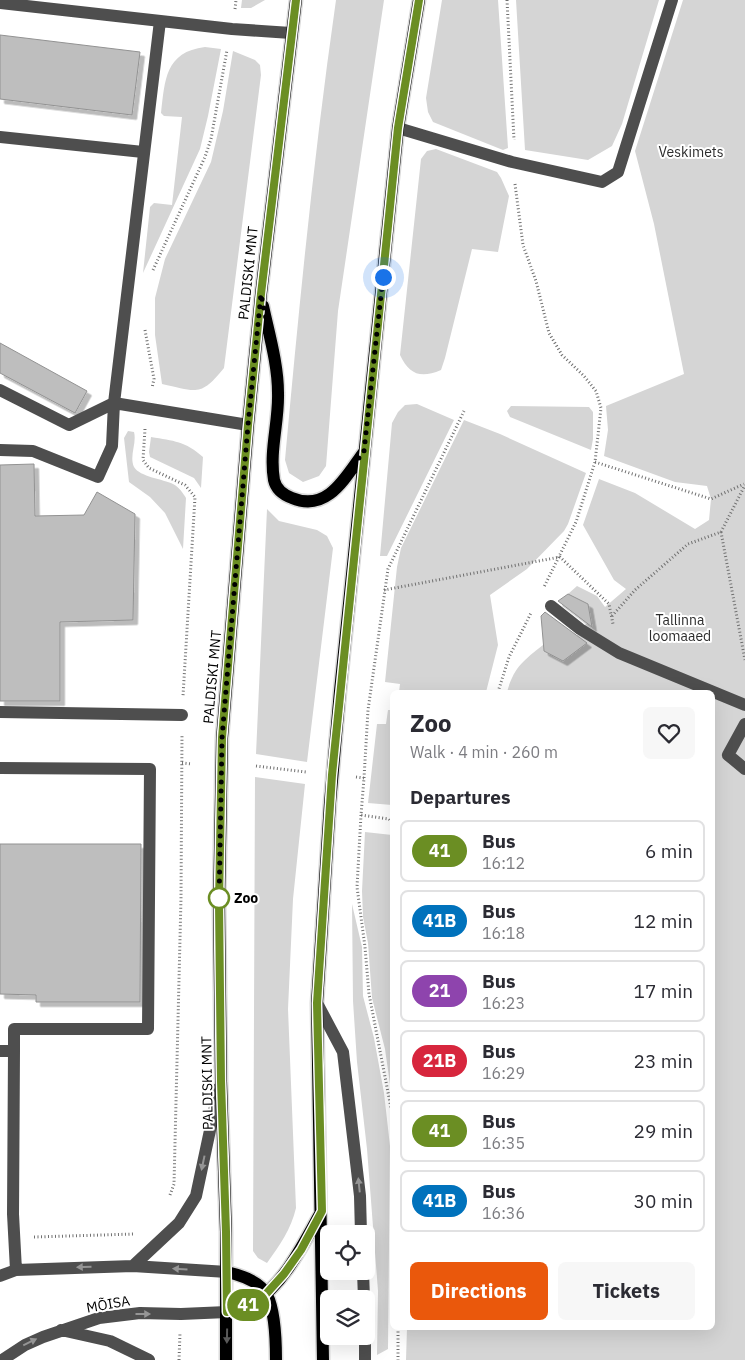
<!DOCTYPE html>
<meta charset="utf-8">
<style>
:root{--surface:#fff;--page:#f7f7f7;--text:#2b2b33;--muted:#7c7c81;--line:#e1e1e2;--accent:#ea580c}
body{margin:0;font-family:"IBM Plex Sans",sans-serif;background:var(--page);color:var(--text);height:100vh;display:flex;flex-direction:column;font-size:19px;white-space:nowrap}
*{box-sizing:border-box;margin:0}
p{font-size:16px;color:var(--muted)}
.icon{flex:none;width:28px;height:28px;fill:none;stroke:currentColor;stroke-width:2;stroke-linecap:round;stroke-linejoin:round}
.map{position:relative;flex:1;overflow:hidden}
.details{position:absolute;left:390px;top:690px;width:325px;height:640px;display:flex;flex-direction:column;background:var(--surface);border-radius:8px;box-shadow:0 5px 20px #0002}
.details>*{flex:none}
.badge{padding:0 10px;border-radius:16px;font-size:18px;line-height:32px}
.controls{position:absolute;left:320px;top:1225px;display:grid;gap:10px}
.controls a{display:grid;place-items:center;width:55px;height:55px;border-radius:8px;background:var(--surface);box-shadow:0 5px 20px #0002;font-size:25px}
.you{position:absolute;width:25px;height:25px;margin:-12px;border:4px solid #fff;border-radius:50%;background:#1a73e8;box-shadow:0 0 0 8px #1a73e833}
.map>.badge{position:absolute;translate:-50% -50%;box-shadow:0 0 0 2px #fff}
h2{padding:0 20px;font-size:19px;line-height:45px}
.round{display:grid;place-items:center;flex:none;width:52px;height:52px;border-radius:8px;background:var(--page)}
.head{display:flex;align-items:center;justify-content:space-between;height:85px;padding:0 20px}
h1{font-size:24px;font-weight:700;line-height:38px}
.primary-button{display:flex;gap:10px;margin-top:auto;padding:10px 20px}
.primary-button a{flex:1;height:58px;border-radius:8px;background:var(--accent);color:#fff;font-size:20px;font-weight:700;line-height:58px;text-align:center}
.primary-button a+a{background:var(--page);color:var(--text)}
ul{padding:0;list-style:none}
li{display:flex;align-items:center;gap:15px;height:62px;margin:0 10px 8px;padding:0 10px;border:2px solid var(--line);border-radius:8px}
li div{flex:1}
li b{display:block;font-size:19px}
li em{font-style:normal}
li .badge{min-width:55px;font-weight:700;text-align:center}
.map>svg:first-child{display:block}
.green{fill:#d5d5d5}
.building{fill:#bebebe;stroke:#929292;filter:url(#shadow)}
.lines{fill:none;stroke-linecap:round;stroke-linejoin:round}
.major-casing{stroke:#dbdbdb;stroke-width:15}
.path{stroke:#707070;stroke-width:3;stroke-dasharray:1 2.5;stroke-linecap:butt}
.minor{stroke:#4e4e4e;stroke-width:12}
.major{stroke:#000;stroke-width:12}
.oneway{fill:#959595}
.oneway2{fill:#595959}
.line-casing{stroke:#fff;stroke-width:11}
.line{stroke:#6b8e23;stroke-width:8}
.walk{stroke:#000;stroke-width:5;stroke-dasharray:0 9}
.stop-dot{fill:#fff;stroke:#6b8e23;stroke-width:2.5}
.labels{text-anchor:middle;stroke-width:4;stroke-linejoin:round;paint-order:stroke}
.park-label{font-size:14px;fill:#2c2c2c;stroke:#fff}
.street-label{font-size:14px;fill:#000;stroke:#fff}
.stop-label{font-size:14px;font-weight:bold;fill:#000;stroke:#fff;text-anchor:start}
</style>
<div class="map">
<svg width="745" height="1360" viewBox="0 0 745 1360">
<defs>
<filter id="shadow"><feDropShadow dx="4.5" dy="4.5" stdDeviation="0" flood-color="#0004"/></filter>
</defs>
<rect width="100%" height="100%" fill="#fff"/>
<path class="green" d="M 242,0 L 265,0 L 251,8 L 241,8 Z
M 336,0 L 384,0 L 338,311 L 326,466 L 319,476 L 303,482 L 289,473 L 285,460 C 299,306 314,153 336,0 Z
M 442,0 L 498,0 L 508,148 L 503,150 L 433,122 L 428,112 L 426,98 Z
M 516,0 L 659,0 L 622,124 L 612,146 L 588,160 L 525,150 Z
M 683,0 L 745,0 L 745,1360 L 406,1360 L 407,1328 L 712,1328 L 712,692 L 507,692 C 514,667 523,661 543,645 L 544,651 L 563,661 L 567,657 L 580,629 L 591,620 L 588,604 L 568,594 L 577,586 L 597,596 L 605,607 L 626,589 L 614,580 L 583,525 L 599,479 L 635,493 L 695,529 L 709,520 L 711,499 L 707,486 L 675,482 L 604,456 L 608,430 L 606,406 L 684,374 L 654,224 L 635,151 Z
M 205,47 L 221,49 L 208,116 L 200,149 L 143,273 L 150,207 L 154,203 L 172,205 L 182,117 L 164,116 L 161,113 C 165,80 165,52 205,47 Z
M 233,51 L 255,60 L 260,65 L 261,75 L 224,368 C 200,398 196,391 162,384 L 155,335 L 155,298 L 165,259 L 211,162 L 223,111 Z
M 436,149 L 497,172 L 501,178 L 509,196 L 498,252 L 472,249 L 445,358 L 441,370 C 420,379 409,374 400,355 L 421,159 L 427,151 Z
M 417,404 L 454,420 L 387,556 L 380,556 L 392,423 L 398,412 L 405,405 Z
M 511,406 L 589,407 L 593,412 L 593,439 L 591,450 L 510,417 L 507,411 Z
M 464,420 L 500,434 L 586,473 L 568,524 L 564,531 L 527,569 L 490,595 L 498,645 L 486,692 L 399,692 L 400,684 L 385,682 L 397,567 L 401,548 Z
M 128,431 L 134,432 C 137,443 129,456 134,467 C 140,477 163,479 173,484 C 179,487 183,493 186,498 L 183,549 L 165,513 L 150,497 L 129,482 L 124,438 Z
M 151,437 C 174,441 185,441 203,457 L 201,488 L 194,478 L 150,457 L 149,452 Z
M 267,509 L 279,521 L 317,530 L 327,536 L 333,548 L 307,762 L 256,754 Z
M 388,710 L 392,710 L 392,805 L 368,803 L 377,724 L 386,724 Z
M 255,777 L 305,784 L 293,899 L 288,1009 L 296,1208 C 291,1229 280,1245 267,1263 L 258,1258 L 253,1251 Z
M 365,832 L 392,835 L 392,1098 L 385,1049 L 372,998 L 368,943 L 363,917 L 362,891 Z
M 352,904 L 362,947 L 363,996 L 374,1038 L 384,1093 L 390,1146 L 388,1349 L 377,1355 L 378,1291 L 367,1149 L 357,1062 L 353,1001 Z"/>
<path class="building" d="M 0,35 L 140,52 L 132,115 L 0,99 Z
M 0,343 L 87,391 L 75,413 L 0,373 Z
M 34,464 L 35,516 L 84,515 L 97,492 L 135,514 L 133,620 L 60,622 L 60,701 L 0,701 L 0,465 Z
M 568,594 L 588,604 L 592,627 L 558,601 Z
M 545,612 L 587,643 L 563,661 L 544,651 L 541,616 Z
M 0,844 L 141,844 L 140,1002 L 36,1002 L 36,995 L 0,994 Z"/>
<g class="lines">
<defs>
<path id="major" d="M 263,306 C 269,334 278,364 278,393 C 279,422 269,451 274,480 C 276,489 284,495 292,498 C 328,513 346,476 364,452
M 227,1272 C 240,1275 260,1281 267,1295 C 275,1311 276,1341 276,1360
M 227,1312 C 235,1309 245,1307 253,1303 C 283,1286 304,1243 320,1214
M 226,1360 L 226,1232 L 221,1081 L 219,903 L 222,738 L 248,425 L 261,294 L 296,0
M 323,1360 L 317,1003 L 330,803 L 340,691 L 398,128 L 419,0"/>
</defs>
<use href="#major" class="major-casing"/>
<path class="path" d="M 507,0 L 514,140
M 235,9 L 236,0
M 515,184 L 523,245 L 536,281 L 549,333 L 562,355 L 584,376 L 596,391 L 601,408 L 595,462 L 576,522 L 544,587
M 153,270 L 205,157 L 211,139 L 227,50
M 145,330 L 154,379 L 152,388
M 145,429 L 143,460 L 149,468 L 185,485 L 195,497 L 183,696
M 595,462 L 711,499 L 744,484
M 721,532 L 745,660
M 384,590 L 560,557 L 609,604 L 613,624
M 612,616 L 635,590 L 688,544 L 721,532 L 745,485
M 498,692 L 509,657 L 531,613
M 182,763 L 192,764
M 256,766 L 306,772
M 356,777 L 364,778 L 361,815 L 389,819 L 392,823
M 364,778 L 368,710 L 388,569 L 464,411
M 361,815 L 357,887 L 365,947 L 369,994 L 392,1113
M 170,1195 L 174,1184 L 181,898 L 182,734
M 34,1237 L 135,1234
M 398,1328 L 398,1360
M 179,1360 L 180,1333"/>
<path class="minor" d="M 0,3 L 232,29 L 291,33
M 398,128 L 512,162 L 602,182 L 618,172 L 672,0
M 0,137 L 143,152
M 0,390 L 69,425 L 114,403 L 248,425
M 0,450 L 33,451 L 98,477 L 112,446 L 114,403 L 160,21
M 551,606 L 580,629 L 619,653 L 745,705
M 0,712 L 182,715
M 745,724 L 728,755 L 745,769
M 0,768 L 150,769 L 148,1029 L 14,1029 L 14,1051
M 317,1003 L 343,1052 L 360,1196 L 361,1234
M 0,1051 L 14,1051 L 13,1214 L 16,1270
M 133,1266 L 179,1223 L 196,1196 L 219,1088
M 363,1271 L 364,1299
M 0,1276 L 16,1270 L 133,1266 L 227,1272
M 61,1330 L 110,1341 L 149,1360
M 2,1360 L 25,1345 L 43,1337 L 99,1318 L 140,1313 L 181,1314 L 227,1312
M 365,1360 L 365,1336"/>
<use href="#major" class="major"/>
</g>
<defs><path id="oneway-solid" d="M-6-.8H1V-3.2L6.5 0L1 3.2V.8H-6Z" transform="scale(1.25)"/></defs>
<g class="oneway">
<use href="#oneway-solid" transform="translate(203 1163) rotate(102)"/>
<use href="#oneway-solid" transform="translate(359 1185) rotate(-96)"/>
<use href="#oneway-solid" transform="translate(84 1267) rotate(178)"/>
<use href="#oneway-solid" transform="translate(180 1269) rotate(-176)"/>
<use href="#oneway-solid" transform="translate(143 1314)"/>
<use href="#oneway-solid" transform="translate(30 1342) rotate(-26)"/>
</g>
<use class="oneway2" href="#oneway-solid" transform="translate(227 1336) rotate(91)"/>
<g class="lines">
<defs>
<path id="line" d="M 296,0 L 261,294 L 248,425 L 222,738 L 219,903 L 221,1081 L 226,1232 L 227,1312 L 252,1304 L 266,1294 L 284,1274 L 301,1250 L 322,1211 L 317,1003 L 332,775 L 398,128 L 419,0"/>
</defs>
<use href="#line" class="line-casing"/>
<use href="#line" class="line"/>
<path class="walk" d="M 219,898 L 219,903 L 222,738 L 248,425 L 261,294 L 278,378 L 278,394 L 273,458 L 274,482 L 284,495 L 301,502 L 318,501 L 334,492 L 364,451 L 383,277"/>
</g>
<circle class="stop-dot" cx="219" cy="898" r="10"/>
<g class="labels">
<g class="park-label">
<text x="691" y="157">Veskimets</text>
<text x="680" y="625">Tallinna<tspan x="680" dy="16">loomaaed</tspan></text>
</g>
<g class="street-label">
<text transform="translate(248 273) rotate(-84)" y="5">PALDISKI MNT</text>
<text transform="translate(212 677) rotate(-85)" y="5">PALDISKI MNT</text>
<text transform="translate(207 1083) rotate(-91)" y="5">PALDISKI MNT</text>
<text transform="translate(108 1304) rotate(-10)" y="5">MÕISA</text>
</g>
<g class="stop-label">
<text x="234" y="903">Zoo</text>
</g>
</g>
</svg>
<div class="controls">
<a><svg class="icon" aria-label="locate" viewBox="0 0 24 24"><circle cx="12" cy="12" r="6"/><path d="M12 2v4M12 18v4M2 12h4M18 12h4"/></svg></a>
<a><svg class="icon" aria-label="layers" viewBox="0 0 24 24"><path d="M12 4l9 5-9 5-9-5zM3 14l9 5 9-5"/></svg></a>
</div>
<div class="you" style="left:383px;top:277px"></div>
<b class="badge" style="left:248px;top:1305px;background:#6b8e23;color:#fff">41</b>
<section class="details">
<div class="head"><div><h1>Zoo</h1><p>Walk · 4 min · 260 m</p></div><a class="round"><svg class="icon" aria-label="heart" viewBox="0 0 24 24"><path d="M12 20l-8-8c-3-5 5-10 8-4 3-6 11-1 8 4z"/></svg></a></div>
<h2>Departures</h2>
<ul>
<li><span class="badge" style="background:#6b8e23;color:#fff">41</span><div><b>Bus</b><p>16:12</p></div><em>6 min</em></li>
<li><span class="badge" style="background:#0072bc;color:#fff">41B</span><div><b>Bus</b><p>16:18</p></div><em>12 min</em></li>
<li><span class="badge" style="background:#8e44ad;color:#fff">21</span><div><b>Bus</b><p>16:23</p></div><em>17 min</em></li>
<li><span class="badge" style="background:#d7263d;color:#fff">21B</span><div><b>Bus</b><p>16:29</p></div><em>23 min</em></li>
<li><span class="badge" style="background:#6b8e23;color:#fff">41</span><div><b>Bus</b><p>16:35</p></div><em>29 min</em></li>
<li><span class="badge" style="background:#0072bc;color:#fff">41B</span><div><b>Bus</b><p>16:36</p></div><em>30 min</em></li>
</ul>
<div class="primary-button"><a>Directions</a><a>Tickets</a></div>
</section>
</div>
